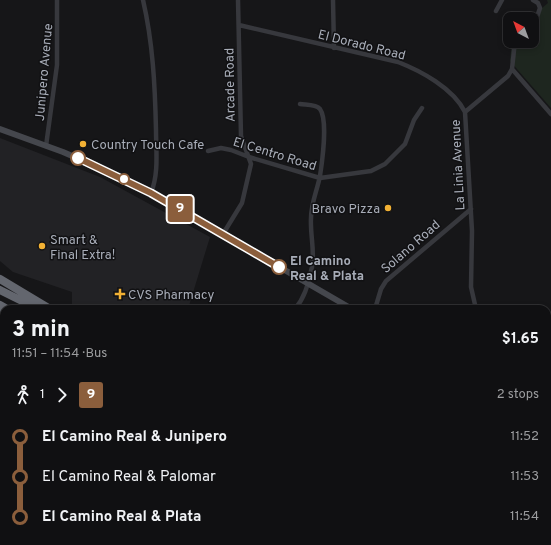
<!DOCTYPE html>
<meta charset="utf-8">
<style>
:root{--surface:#101012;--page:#19191b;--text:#f1f3f6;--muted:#9c9d9f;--line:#303032}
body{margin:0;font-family:Overpass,sans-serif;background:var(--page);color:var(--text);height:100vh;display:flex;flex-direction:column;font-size:15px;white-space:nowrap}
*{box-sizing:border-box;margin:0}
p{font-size:13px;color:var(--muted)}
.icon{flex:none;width:22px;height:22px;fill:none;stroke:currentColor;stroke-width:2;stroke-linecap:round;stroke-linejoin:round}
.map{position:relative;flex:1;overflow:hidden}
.side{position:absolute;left:0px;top:305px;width:551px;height:240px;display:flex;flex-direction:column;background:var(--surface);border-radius:12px 12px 0 0;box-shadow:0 2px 6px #0003,0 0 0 1px var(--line)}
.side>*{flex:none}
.badge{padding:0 8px;border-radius:3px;font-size:14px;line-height:26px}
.needle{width:26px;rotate:319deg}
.buttons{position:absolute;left:503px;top:12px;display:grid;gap:8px}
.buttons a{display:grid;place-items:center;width:36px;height:36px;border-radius:8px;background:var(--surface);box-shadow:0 2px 6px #0003,0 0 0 1px var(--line);font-size:20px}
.map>.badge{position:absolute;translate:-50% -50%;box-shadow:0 0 0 2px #fff}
.legs{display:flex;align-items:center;gap:6px;height:44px;padding:0 12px;font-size:13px}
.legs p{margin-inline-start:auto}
.headline{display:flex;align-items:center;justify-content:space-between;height:68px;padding:0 12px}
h1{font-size:22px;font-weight:800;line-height:30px}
ul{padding:0 12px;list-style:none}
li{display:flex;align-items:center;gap:14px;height:40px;font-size:15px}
li i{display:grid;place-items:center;width:6px;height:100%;margin:0 5px;background:currentColor}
li i::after{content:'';width:10px;height:10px;margin:-5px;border:3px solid;border-radius:50%;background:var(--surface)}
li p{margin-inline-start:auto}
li:first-child i{background:linear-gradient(#0000 50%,currentColor 0)}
li:last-child i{background:linear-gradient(currentColor 50%,#0000 0)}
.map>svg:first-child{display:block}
.built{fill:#222225}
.green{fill:#1e261f}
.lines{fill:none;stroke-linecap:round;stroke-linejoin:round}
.minor{stroke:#37383d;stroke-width:4.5}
.tertiary{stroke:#37383d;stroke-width:5.5}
.secondary{stroke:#45474d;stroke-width:6}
.motorway{stroke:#63666e;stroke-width:8}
.line-1-casing{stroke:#fff;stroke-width:9}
.line-1{stroke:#8b5e3c;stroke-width:6}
.poi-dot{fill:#f2b134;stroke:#111113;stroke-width:1.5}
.stop-1-dot{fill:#fff;stroke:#8b5e3c;stroke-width:2}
.labels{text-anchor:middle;stroke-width:3;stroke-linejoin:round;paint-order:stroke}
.street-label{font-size:13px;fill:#a8adb8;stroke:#111113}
.poi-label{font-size:13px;fill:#a8adb8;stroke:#111113;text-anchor:start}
.stop-label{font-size:13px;font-weight:bold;fill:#a8adb8;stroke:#111113;text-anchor:start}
</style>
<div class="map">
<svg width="551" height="545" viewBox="0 0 551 545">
<rect width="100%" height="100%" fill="#161618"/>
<path class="built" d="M 0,138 L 100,177 L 210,237 L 188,309 L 77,309 L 72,304 L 72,292 L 13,272 L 0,261 Z"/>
<path class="green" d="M 547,0 L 551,0 L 551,108 L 510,61 L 512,41 L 532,41 L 532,19 L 529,19 L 548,3 Z"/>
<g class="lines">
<path class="minor" d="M 143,0 C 153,43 155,86 156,130 C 156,151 159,173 151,193
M 333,0 L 334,48
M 496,11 L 502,0
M 532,22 L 537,17 L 540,8 L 538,3 L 533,0
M 239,25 L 398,62 C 421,71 453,88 465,112
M 512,69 L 551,114
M 46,146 L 57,65 L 57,0
M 208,151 L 221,148 L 231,150 L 249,157 L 320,178 L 371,171 L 385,164 L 405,144 L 414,120 L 422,108
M 223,234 L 242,203 L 251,164 L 241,136 L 238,0
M 295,309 C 306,296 308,283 312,267 C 315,252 310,234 311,218 C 311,203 317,191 320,176 C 322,163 328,120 320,109 C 316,104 306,105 300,104
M 375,309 L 381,289 L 386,281 L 471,209
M 476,309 L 471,287 L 472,231 L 465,112 L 508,76 L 512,69 L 515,41
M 0,425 L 4,427
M 159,541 L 159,545
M 340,541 L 353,545
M 84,545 L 85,541"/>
<path class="tertiary" d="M 547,525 L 551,527
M 460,545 L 460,541"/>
<path class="secondary" d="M 0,129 L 63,152 L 116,175 L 183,211 L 352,309
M 547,399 L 551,400"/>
<path class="motorway" d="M 0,279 L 50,309
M 0,290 L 38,309
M 0,305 L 7,309
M 0,313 L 4,315
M 547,494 L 551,495
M 547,509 L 551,510"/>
</g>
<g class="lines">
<defs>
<path id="line-1" d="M 78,158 L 151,193 L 279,267"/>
</defs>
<use href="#line-1" class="line-1-casing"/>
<use href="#line-1" class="line-1"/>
</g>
<g class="poi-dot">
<circle cx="83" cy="144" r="4"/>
<circle cx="388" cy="208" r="4"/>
<circle cx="42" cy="246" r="4"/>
<path d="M118 288h4v4h4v4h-4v4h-4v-4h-4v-4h4z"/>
</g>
<g class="stop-1-dot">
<circle cx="78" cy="158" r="7"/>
<circle cx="124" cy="179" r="5"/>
<circle cx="279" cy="267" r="7"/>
</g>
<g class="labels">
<g class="street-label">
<text transform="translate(362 44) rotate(14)" y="5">El Dorado Road</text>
<text transform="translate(43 72) rotate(-85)" y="5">Junipero Avenue</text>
<text transform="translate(229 85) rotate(-91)" y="5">Arcade Road</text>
<text transform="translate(275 153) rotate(17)" y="5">El Centro Road</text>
<text transform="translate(457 165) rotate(-93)" y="5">La Linia Avenue</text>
<text transform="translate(410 246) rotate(-41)" y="5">Solano Road</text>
</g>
<g class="poi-label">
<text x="91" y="149">Country Touch Cafe</text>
<text x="380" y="213" text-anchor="end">Bravo Pizza</text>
<text x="50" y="244">Smart &amp;<tspan x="50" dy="15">Final Extra!</tspan></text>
<text x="128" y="299">CVS Pharmacy</text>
</g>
<g class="stop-label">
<text x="290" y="265">El Camino<tspan x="290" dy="15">Real &amp; Plata</tspan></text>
</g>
</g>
</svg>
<div class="buttons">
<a><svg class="needle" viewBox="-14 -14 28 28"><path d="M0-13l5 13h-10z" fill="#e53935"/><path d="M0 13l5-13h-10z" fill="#9c9d9f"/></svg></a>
</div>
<b class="badge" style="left:180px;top:209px;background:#8b5e3c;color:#fff">9</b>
<section class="side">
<div class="headline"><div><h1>3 min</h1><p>11:51 – 11:54 · Bus</p></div><b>$1.65</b></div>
<div class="legs"><svg class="icon" aria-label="walk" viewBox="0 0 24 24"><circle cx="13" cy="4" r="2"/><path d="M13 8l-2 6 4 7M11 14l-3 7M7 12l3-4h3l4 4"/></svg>1<svg class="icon" aria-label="forward" viewBox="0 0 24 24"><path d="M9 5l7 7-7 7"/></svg><b class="badge" style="background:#8b5e3c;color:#fff">9</b><p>2 stops</p></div>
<ul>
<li><i style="color:#8b5e3c"></i><b>El Camino Real &amp; Junipero</b><p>11:52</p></li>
<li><i style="color:#8b5e3c"></i><span>El Camino Real &amp; Palomar</span><p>11:53</p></li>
<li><i style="color:#8b5e3c"></i><b>El Camino Real &amp; Plata</b><p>11:54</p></li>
</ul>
</section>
</div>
